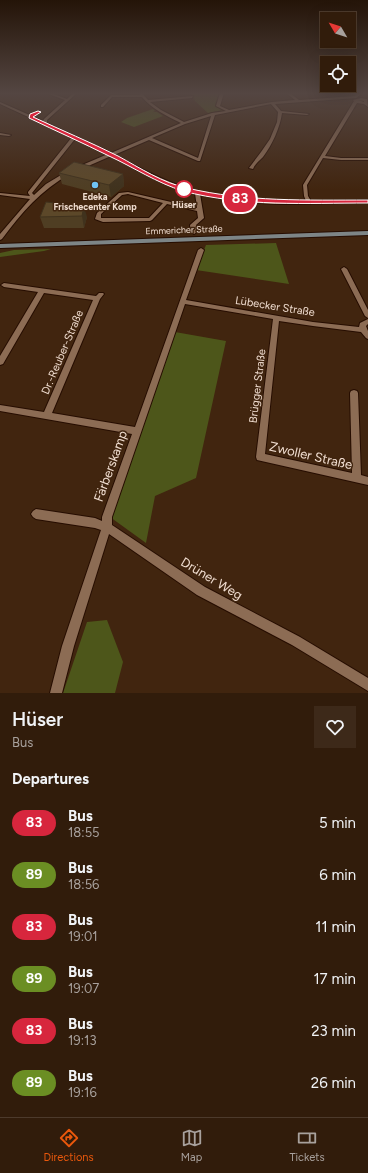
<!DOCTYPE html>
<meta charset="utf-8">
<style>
:root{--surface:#311c0b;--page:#3d2919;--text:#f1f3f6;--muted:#a8a19d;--line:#4c3a2c;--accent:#ea580c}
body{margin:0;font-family:Figtree,sans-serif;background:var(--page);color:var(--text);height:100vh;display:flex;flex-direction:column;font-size:15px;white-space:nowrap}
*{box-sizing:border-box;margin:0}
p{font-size:13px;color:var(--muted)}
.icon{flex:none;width:22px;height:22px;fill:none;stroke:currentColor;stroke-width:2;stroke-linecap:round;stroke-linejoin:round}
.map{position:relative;height:693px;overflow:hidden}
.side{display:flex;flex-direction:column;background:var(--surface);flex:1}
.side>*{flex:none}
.badge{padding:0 8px;border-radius:13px;font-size:14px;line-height:26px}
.needle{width:26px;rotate:309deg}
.buttons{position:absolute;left:320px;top:12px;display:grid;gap:8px}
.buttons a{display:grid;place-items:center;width:36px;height:36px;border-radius:0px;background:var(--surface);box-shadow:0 4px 16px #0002,0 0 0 1px var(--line);font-size:20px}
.map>.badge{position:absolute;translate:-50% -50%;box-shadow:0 0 0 2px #fff}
h2{padding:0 12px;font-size:15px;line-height:36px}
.round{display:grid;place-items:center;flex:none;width:42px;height:42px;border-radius:0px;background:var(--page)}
.summary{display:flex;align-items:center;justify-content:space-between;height:68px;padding:0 12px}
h1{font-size:19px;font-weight:600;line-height:30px}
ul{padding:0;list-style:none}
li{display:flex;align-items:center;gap:12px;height:52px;padding:0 12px}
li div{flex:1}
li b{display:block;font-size:15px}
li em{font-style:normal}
li .badge{min-width:44px;font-weight:700;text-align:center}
.dock{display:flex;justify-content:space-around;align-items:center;height:56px;border-top:1px solid var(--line);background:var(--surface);font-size:11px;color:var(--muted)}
.dock a{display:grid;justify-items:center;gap:2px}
.dock .selected{color:var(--accent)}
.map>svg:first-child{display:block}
.green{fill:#4d561a}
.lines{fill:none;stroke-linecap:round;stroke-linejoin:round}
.minor-casing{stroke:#260d00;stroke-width:2}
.secondary-casing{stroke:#260d00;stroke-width:2}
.minor{fill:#8c6c54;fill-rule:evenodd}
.secondary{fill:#7d8586;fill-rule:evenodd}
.wall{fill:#4f3e23}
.shaded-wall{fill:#40321d}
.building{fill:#5c4829;stroke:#40321d}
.line{fill:#d7263d;stroke:#fff}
.poi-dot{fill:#6fc2f4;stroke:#41250f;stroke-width:1.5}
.stop-dot{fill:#fff;stroke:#d7263d;stroke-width:2}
.labels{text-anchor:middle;stroke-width:3;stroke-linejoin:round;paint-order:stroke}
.far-poi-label{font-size:9px;font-weight:bold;fill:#f0ddd0;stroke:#41250f}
.far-stop-label{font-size:9px;font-weight:bold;fill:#f0ddd0;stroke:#41250f}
.far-street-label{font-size:9px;fill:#f0ddd0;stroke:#41250f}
.street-label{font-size:11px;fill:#f0ddd0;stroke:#41250f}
.near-street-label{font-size:13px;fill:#f0ddd0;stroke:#41250f}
</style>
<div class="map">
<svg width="368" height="693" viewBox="0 0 368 693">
<rect width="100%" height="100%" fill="#41250f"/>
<path class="green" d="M 191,93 L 219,93 L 215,105 L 223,110 L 208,113 L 195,101 Z
M 153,109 L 155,111 L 153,112 L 157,112 L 163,116 L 134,127 L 121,122 L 127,118 Z
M 276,243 L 289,284 L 196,270 L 206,245 Z
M 51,249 L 44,251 L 0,257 L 0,253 L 14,250 Z
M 175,332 L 226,341 L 196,478 L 155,496 L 146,543 L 110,517 Z
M 107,620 L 123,662 L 115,693 L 63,693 L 87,622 Z"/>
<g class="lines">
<defs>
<path id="minor" d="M 46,93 L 51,93 L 67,99 L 73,93 L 77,93 L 47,120 L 47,123 L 111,153 L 181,123 C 166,116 151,108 142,97 L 112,97 L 103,107 L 101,107 L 101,105 L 111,95 L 140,95 L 138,93 L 142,93 L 148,100 L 193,96 L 192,98 L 150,102 L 161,110 L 184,122 L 212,113 L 226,111 L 216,106 L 220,93 L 224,93 L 220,106 L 229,110 L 272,102 L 295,100 L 286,93 L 290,93 L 299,100 L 355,96 L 356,95 L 355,93 L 359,93 L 360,95 L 356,98 L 275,104 L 281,111 L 309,114 L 307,115 L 282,113 C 280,128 272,145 263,157 C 259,161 255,164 253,169 L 249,168 L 261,152 L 270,139 L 277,122 L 278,112 L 271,104 L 215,115 L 200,161 L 198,161 L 149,140 L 114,155 C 134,165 154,176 175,184 C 216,200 263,201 306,201 L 304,196 L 303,185 L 354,101 L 353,100 L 361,98 L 367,99 L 368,107 L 364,104 L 357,103 L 325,156 L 341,158 L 368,158 L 368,160 L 341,160 L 323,158 L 307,185 L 308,196 L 311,201 L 368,200 L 368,202 C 313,204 254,208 200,194 L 204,218 L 196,225 L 197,232 L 194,234 L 191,232 L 190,225 L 198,218 L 197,211 L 167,204 L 152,220 L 150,221 L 103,222 L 95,219 L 97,213 L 119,193 L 128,192 L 197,208 L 195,193 L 163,183 L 111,156 L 79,170 L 75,170 L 75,168 L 108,154 L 75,139 L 32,193 L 34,195 L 46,184 L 66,172 L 70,172 L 70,174 C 41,190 21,213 2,239 L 0,240 L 0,234 L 30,199 L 0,195 L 0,193 L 30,196 L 28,193 L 28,192 L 72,137 L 0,104 L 0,102 L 43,121 L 44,119 L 65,100 ZM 358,100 L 364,101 L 364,102 ZM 211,116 L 198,158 L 152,138 L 185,124 ZM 128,194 L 163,203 L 149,218 L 101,218 L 101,214 L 122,195 Z
M 0,133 L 11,135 L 9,136 L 0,135 Z
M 201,248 L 204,250 L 186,300 L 313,322 L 359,327 L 360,323 L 368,319 L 368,324 L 366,326 L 368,331 L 368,339 L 366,338 L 361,332 L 313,326 L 279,321 L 265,454 L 352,473 L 350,393 L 351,391 L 354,390 L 357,391 L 358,393 L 361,475 L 368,477 L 368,485 L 257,460 L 256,457 L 273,319 L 185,304 L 112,517 L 112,525 L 205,587 L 300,637 L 368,678 L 368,691 L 292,645 L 197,595 L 109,534 L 74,646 L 62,693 L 50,693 L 62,646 L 101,530 L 95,528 L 36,519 L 33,517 L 31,514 L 33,511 L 36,509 L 95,518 L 102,521 L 102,517 L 132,434 L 0,411 L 0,405 L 44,412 L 93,300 L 44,293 L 3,364 L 0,365 L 0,356 L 38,292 L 4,287 L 1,285 L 4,283 L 96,296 L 99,293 L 103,293 L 104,294 L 100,299 L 52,413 L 135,427 L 198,250 Z
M 344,267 L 347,269 L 368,310 L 368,318 L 365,316 L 341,269 Z"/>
<path id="secondary" d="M 368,231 L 368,235 L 0,248 L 0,244 Z"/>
</defs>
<use href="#minor" class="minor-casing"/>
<use href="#secondary" class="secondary-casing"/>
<use href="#minor" class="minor"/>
<use href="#secondary" class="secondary"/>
</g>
<path class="wall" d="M 59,173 L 123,174 L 124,186 L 111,197 L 62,184 Z
M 46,202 L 87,217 L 84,228 L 44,228 L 40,217 Z"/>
<path class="shaded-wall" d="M 123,174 L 124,186 L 111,197 L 109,185 Z
M 84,206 L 87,217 L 84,228 L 82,216 Z"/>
<path class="building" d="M 74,162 L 123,174 L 109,185 L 59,173 Z
M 46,202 L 84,206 L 82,216 L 40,217 Z"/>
<linearGradient id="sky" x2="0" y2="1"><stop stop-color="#241408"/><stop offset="0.49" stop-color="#544642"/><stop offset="1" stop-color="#544642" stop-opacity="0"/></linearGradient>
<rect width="368" height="190" fill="url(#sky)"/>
<path class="line" d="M 38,111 L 41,112 L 33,117 C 61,130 90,142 118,156 C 140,168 163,183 187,188 C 246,202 307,200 368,200 L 368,203 C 307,203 243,207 183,191 C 157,183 133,167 109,156 C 83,143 56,131 29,118 L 30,114 Z"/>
<circle class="poi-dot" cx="95" cy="185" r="4"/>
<circle class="stop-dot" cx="184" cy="189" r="8"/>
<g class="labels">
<g class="far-poi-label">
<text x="95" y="200">Edeka<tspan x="95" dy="10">Frischecenter Komp</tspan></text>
</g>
<g class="far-stop-label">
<text x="184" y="208">Hüser</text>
</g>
<g class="far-street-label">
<text transform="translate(184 230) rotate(-2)" y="3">Emmericher Straße</text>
</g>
<g class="street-label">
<text transform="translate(275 306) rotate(9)" y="4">Lübecker Straße</text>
<text transform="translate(62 352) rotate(-67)" y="4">Dr.-Reuber-Straße</text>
<text transform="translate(257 386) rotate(-83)" y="4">Brügger Straße</text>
</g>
<g class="near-street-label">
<text transform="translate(311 455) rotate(13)" y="5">Zwoller Straße</text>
<text transform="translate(110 466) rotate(-70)" y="5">Färberskamp</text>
<text transform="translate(212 578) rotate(31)" y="5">Drüner Weg</text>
</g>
</g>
</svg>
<div class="buttons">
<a><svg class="needle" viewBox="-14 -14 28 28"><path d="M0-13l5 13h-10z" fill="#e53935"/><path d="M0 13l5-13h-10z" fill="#a8a19d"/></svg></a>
<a><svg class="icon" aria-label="locate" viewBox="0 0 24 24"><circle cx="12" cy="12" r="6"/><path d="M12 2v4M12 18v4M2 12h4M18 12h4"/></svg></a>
</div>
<b class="badge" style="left:240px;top:199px;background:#d7263d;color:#fff">83</b>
</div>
<section class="side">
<div class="summary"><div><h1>Hüser</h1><p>Bus</p></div><a class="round"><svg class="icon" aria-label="heart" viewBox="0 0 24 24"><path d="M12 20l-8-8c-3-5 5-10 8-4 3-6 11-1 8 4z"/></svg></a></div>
<h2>Departures</h2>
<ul>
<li><span class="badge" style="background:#d7263d;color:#fff">83</span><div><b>Bus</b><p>18:55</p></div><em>5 min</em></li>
<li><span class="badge" style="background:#6b8e23;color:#fff">89</span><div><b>Bus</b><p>18:56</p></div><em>6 min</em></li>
<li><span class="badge" style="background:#d7263d;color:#fff">83</span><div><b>Bus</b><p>19:01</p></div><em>11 min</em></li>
<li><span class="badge" style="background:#6b8e23;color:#fff">89</span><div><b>Bus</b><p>19:07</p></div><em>17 min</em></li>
<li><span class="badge" style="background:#d7263d;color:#fff">83</span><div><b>Bus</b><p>19:13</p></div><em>23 min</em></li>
<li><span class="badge" style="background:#6b8e23;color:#fff">89</span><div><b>Bus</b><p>19:16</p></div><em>26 min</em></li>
</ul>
</section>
<nav class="dock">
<a class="selected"><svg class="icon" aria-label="directions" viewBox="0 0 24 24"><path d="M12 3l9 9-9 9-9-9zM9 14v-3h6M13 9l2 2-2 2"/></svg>Directions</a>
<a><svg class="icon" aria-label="map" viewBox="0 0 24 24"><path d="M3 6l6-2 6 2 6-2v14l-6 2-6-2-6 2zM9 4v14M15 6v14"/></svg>Map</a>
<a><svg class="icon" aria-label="tickets" viewBox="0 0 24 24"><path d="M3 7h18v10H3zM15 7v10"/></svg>Tickets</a>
</nav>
